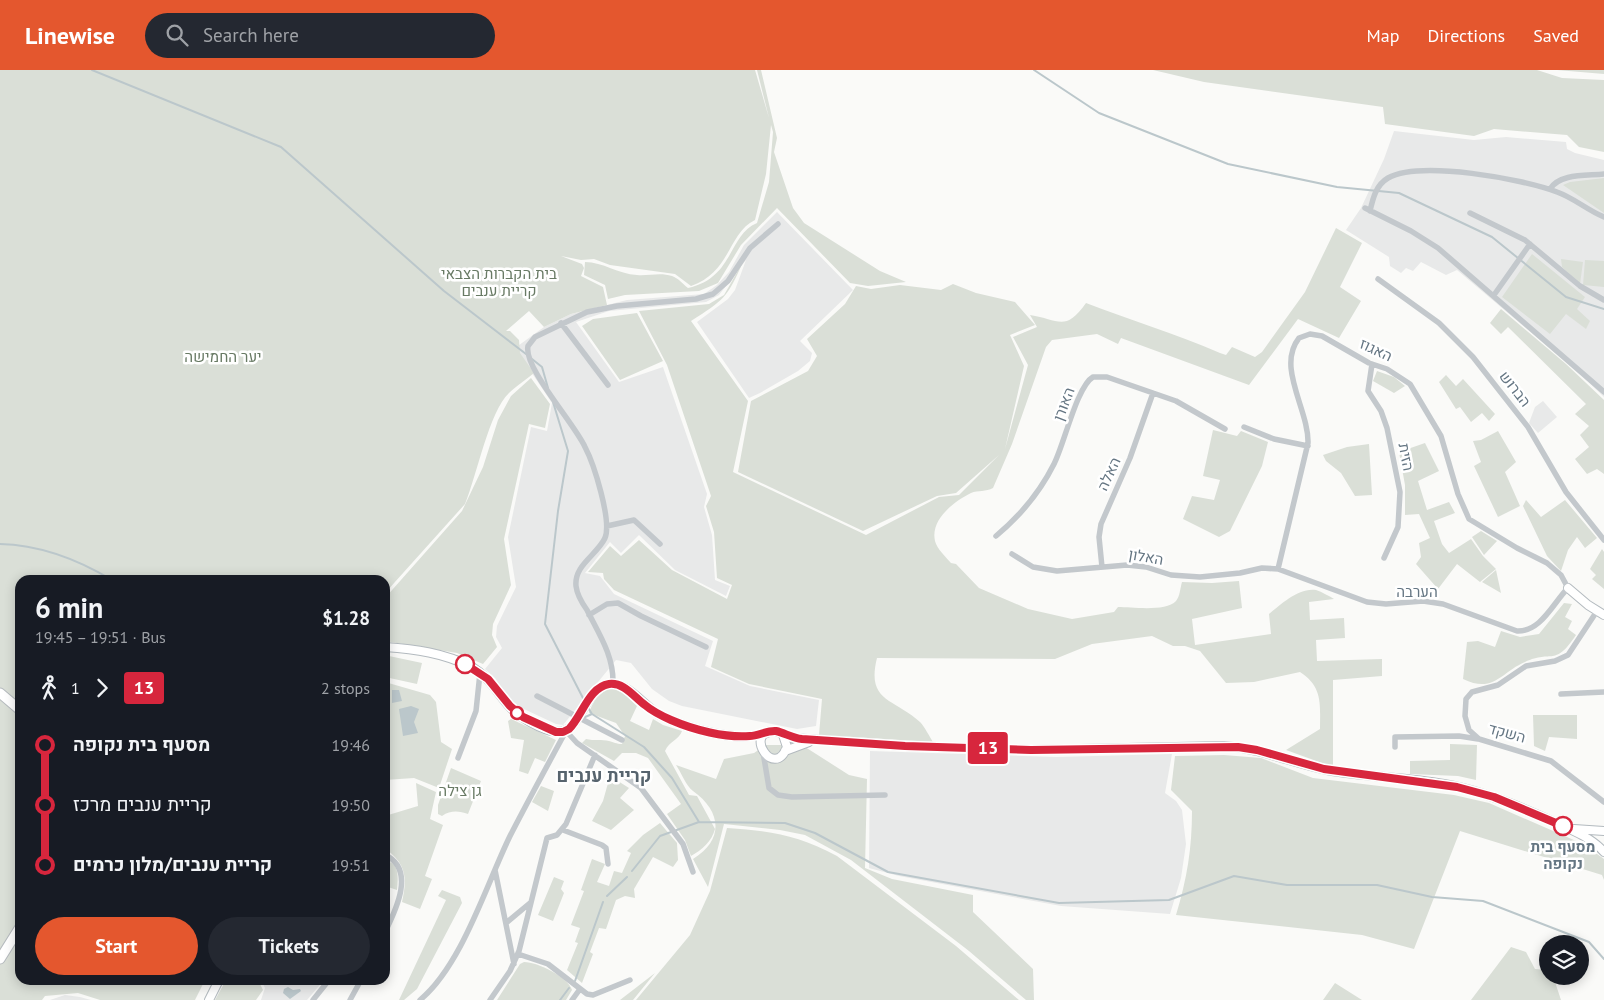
<!DOCTYPE html>
<meta charset="utf-8">
<style>
:root{--surface:#171b24;--page:#242831;--text:#f1f3f6;--muted:#9ea1a6;--accent:#e4572e}
body{margin:0;font-family:"PT Sans",Heebo,sans-serif;background:var(--page);color:var(--text);height:100vh;display:flex;flex-direction:column;font-size:19px;white-space:nowrap}
*{box-sizing:border-box;margin:0}
p{font-size:16px;color:var(--muted)}
.icon{flex:none;width:28px;height:28px;fill:none;stroke:currentColor;stroke-width:2;stroke-linecap:round;stroke-linejoin:round}
.map{position:relative;flex:1;overflow:hidden}
.panel{position:absolute;left:15px;top:505px;width:375px;height:410px;display:flex;flex-direction:column;background:var(--surface);border-radius:15px;box-shadow:0 2px 12px #0003}
.panel>*{flex:none}
.badge{padding:0 10px;border-radius:4px;font-size:18px;line-height:32px}
.tools{position:absolute;left:1539px;top:865px;display:grid;gap:10px}
.tools a{display:grid;place-items:center;width:50px;height:50px;border-radius:50%;background:var(--surface);box-shadow:0 2px 12px #0003;font-size:25px}
.map>.badge{position:absolute;translate:-50% -50%;box-shadow:0 0 0 2px #fff}
.legs{display:flex;align-items:center;gap:8px;height:55px;padding:0 20px;font-size:16px}
.legs p{margin-inline-start:auto}
.summary{display:flex;align-items:center;justify-content:space-between;height:85px;padding:0 20px}
h1{font-size:28px;font-weight:600;line-height:38px}
.cta{display:flex;gap:10px;margin-top:auto;padding:10px 20px}
.cta a{flex:1;height:58px;border-radius:30px;background:var(--accent);color:#fff;font-size:20px;font-weight:600;line-height:58px;text-align:center}
.cta a+a{background:var(--page);color:var(--text)}
ul{padding:0 20px;list-style:none}
li{display:flex;align-items:center;gap:18px;height:60px;font-size:19px}
li i{display:grid;place-items:center;width:8px;height:100%;margin:0 6px;background:currentColor}
li i::after{content:'';width:12px;height:12px;margin:-6px;border:4px solid;border-radius:50%;background:var(--surface)}
li p{margin-inline-start:auto}
li:first-child i{background:linear-gradient(#0000 50%,currentColor 0)}
li:last-child i{background:linear-gradient(currentColor 50%,#0000 0)}
header{display:flex;align-items:center;gap:30px;box-sizing:border-box;height:70px;padding:0 25px;background:var(--accent);color:#fff}
header strong{font-size:24px}
nav{display:flex;gap:28px;margin-inline-start:auto;font-size:18px}
.search{width:350px;height:45px;background:var(--page);display:flex;align-items:center;gap:12px;box-sizing:border-box;padding:0 18px;border-radius:28px;color:var(--muted);font-size:19px}
.map>svg:first-child{display:block}
.built{fill:#e8e9e9}
.green{fill:#dadfd7}
.water{fill:#bbc7cb}
.lines{fill:none;stroke-linecap:round;stroke-linejoin:round}
.stream{stroke:#bbc7cb;stroke-width:2}
.secondary-casing{stroke:#b3babf;stroke-width:10}
.primary-casing{stroke:#b5babe;stroke-width:11}
.street{stroke:#c3c8cc;stroke-width:5.5}
.secondary{stroke:#fff;stroke-width:8}
.primary{stroke:#fff;stroke-width:9}
.line-1-casing{stroke:#fff;stroke-width:11}
.line-1{stroke:#d7263d;stroke-width:8}
.stop-1-dot{fill:#fff;stroke:#d7263d;stroke-width:2.5}
.labels{text-anchor:middle;stroke-width:5;stroke-linejoin:round;paint-order:stroke}
.park-label{font-size:15px;fill:#687a64;stroke:#fff}
.street-label{font-size:15px;fill:#657683;stroke:#fff}
.stop-label{font-size:15px;font-weight:bold;fill:#657683;stroke:#fff}
.quarter-label{font-size:18px;font-weight:bold;fill:#57646e;stroke:#fff}
</style>
<header>
<strong>Linewise</strong>
<div class="search"><svg class="icon" aria-label="search" viewBox="0 0 24 24"><circle cx="10" cy="10" r="6"/><path d="M15 15l6 6"/></svg>Search here</div>
<nav><a>Map</a><a>Directions</a><a>Saved</a></nav>
</header>
<div class="map">
<svg width="1604" height="930" viewBox="0 0 1604 930">
<rect width="100%" height="100%" fill="#fafaf8"/>
<path class="built" d="M 1394,61 L 1474,70 L 1506,67 L 1566,72 L 1567,79 L 1575,83 L 1604,90 L 1604,327 L 1579,303 L 1457,200 L 1446,205 L 1421,192 L 1413,201 L 1406,198 L 1401,203 L 1390,196 L 1389,187 L 1346,160 L 1361,138 L 1384,89 Z
M 777,142 L 853,220 L 800,271 L 812,283 L 810,291 L 798,301 L 760,323 L 749,328 L 697,252 L 728,229 L 735,220 L 746,190 L 719,225 L 706,232 L 609,241 L 576,252 L 619,312 L 663,297 L 707,424 L 704,437 L 712,465 L 715,510 L 730,516 L 726,526 L 675,500 L 639,465 L 621,483 L 610,472 L 585,503 L 600,506 L 614,524 L 713,571 L 705,596 L 750,616 L 819,630 L 816,656 L 797,659 L 682,636 L 669,631 L 652,619 L 631,593 L 616,590 L 563,655 L 556,654 L 511,633 L 495,608 L 485,599 L 502,578 L 496,567 L 497,556 L 516,517 L 508,467 L 531,357 L 547,361 L 552,333 L 515,278 L 544,257 L 571,244 L 627,230 L 704,224 L 717,215 L 729,202 L 744,175 Z
M 1543,331 L 1557,347 L 1538,363 L 1529,353 L 1535,337 Z
M 870,681 L 1056,687 L 1172,684 L 1165,723 L 1176,731 L 1182,740 L 1186,774 L 1181,808 L 1170,844 L 1061,836 L 899,806 L 869,798 Z
M 261,910 L 324,910 L 307,930 L 261,930 L 265,918 Z
M 65,925 L 80,927 L 91,930 L 50,930 Z"/>
<path class="green" d="M 0,0 L 755,0 L 769,48 L 757,0 L 761,0 L 777,68 L 774,82 L 793,138 L 804,153 L 880,201 L 906,212 L 868,216 L 850,213 L 777,138 L 741,175 L 718,213 L 699,221 L 625,225 L 608,229 L 605,215 L 584,205 L 585,192 C 603,192 618,204 637,205 C 649,206 660,202 672,206 C 678,208 683,214 688,218 C 734,208 728,165 757,153 L 769,112 L 773,62 L 771,55 L 766,104 L 755,150 C 728,163 731,202 691,216 L 675,204 L 610,195 L 594,189 L 581,190 L 561,186 L 582,194 L 584,198 L 581,206 L 603,217 L 607,235 L 571,244 L 544,257 L 529,241 L 506,261 L 510,261 L 519,270 L 520,283 L 534,303 C 526,310 516,316 509,323 C 489,342 477,405 465,434 L 386,522 L 385,510 L 20,510 L 20,910 L 205,910 L 195,930 L 100,930 L 78,923 L 45,926 L 42,930 L 0,930 Z
M 1153,0 L 1537,0 L 1562,8 L 1604,10 L 1604,82 L 1579,77 L 1567,65 L 1494,59 L 1474,66 L 1385,54 L 1383,37 L 1204,12 Z
M 1557,0 L 1604,0 L 1604,4 Z
M 1604,108 L 1604,143 L 1563,115 L 1570,112 Z
M 1336,158 L 1362,173 L 1340,217 L 1361,231 L 1339,268 L 1298,249 L 1249,315 L 1121,268 L 1118,274 L 1097,264 L 1052,270 L 1046,277 L 1012,374 L 993,418 C 986,422 978,420 971,423 C 955,431 930,449 935,471 C 937,479 946,487 951,493 L 956,494 L 979,518 L 1028,539 L 1072,549 L 1114,542 L 1118,537 C 1132,537 1166,542 1176,531 C 1180,526 1180,519 1182,512 L 1212,513 L 1239,511 L 1242,538 L 1192,549 L 1195,575 L 1271,564 L 1269,544 C 1280,535 1299,517 1316,520 C 1322,522 1329,526 1334,529 L 1309,532 L 1310,550 L 1344,548 L 1345,568 L 1316,570 L 1317,591 L 1382,589 L 1382,606 L 1333,610 L 1333,697 L 1286,680 L 1320,659 C 1320,634 1323,617 1300,602 L 1254,612 L 1226,613 L 1200,581 L 1185,576 L 1173,576 L 1152,566 L 1092,574 L 1055,589 L 877,588 C 866,632 894,628 920,652 C 925,657 929,666 933,672 L 819,665 L 822,629 L 749,614 L 711,597 L 718,569 L 614,520 L 604,509 L 603,503 L 588,502 L 610,476 L 621,486 L 639,470 L 672,500 L 727,529 L 732,515 L 717,508 L 714,462 L 706,436 L 711,426 L 667,295 L 639,241 L 709,234 L 724,225 L 743,192 C 727,228 724,230 691,251 L 748,331 L 733,402 L 866,465 L 939,427 L 959,425 L 999,385 L 956,423 L 937,426 L 863,461 L 738,402 L 751,331 L 808,301 L 817,286 L 807,269 L 845,234 L 856,216 L 871,219 L 900,215 L 941,220 L 953,214 L 976,223 L 1015,232 L 1035,255 L 1010,265 L 1024,296 L 1005,379 L 1028,295 L 1013,267 L 1037,257 L 1030,245 C 1058,249 1065,263 1086,233 C 1130,250 1176,264 1220,283 L 1226,285 L 1232,277 L 1255,287 L 1262,282 L 1305,222 Z
M 1532,184 L 1585,227 L 1577,239 L 1590,251 L 1586,259 L 1566,244 L 1550,264 L 1502,227 Z
M 1561,189 L 1583,192 L 1580,214 L 1562,197 Z
M 1585,190 L 1604,191 L 1604,217 L 1583,215 Z
M 1501,239 L 1566,294 L 1604,330 L 1604,404 L 1597,399 L 1587,404 L 1575,389 L 1589,377 L 1580,365 L 1589,356 L 1575,344 L 1586,334 L 1508,257 L 1501,264 L 1490,253 Z
M 637,243 L 663,291 L 620,310 L 582,256 L 593,249 Z
M 1377,301 L 1394,307 L 1405,316 L 1394,323 L 1373,311 Z
M 1446,305 L 1456,316 L 1463,309 L 1495,344 L 1489,351 L 1482,343 L 1471,352 L 1460,337 L 1456,339 L 1439,312 Z
M 531,308 L 550,334 L 545,358 L 529,354 L 504,469 L 511,515 L 493,554 L 492,565 L 497,577 L 483,594 L 457,583 L 385,571 L 385,528 L 462,441 L 483,397 L 498,350 L 511,326 Z
M 1213,360 L 1237,366 L 1241,361 L 1268,372 L 1262,396 L 1230,461 L 1219,467 L 1183,449 L 1192,426 L 1214,430 L 1220,410 L 1203,406 Z
M 1498,361 L 1516,392 L 1505,402 L 1520,436 L 1498,447 L 1474,396 L 1481,392 L 1473,371 L 1481,370 Z
M 1425,373 L 1439,401 L 1418,411 L 1427,440 L 1449,432 L 1455,443 L 1434,451 L 1442,474 L 1449,483 L 1471,469 L 1483,486 L 1496,499 L 1480,512 L 1457,494 L 1438,519 L 1416,494 L 1421,487 L 1419,473 L 1430,468 L 1419,444 L 1405,445 L 1405,415 L 1399,382 Z
M 1369,374 L 1372,425 L 1355,426 L 1341,403 L 1326,391 L 1323,385 L 1347,377 Z
M 1526,430 L 1541,447 L 1565,430 L 1597,468 L 1585,478 L 1577,467 L 1568,480 L 1561,501 L 1547,486 L 1523,436 Z
M 1481,461 L 1497,471 L 1484,485 L 1472,467 Z
M 1602,479 L 1604,482 L 1604,519 L 1592,509 L 1596,505 L 1590,499 Z
M 1496,500 L 1501,523 L 1482,512 Z
M 1564,533 L 1572,534 L 1565,547 L 1572,551 L 1568,559 L 1576,565 C 1554,598 1553,579 1525,592 C 1501,602 1494,624 1463,609 L 1467,572 L 1478,571 L 1495,577 L 1501,561 L 1520,567 L 1539,564 Z
M 389,586 L 422,593 L 417,614 L 385,607 Z
M 385,612 L 430,625 L 436,632 L 441,672 L 452,679 L 439,718 L 414,708 L 385,710 Z
M 610,618 C 622,619 629,629 637,636 L 630,651 L 649,660 L 653,649 L 663,655 L 682,661 C 679,670 669,671 665,681 L 689,725 L 697,726 L 715,759 C 712,771 702,780 691,786 L 685,770 L 667,744 L 681,734 L 648,688 L 636,683 L 622,683 L 614,691 L 582,673 L 586,669 C 594,671 602,669 609,671 C 614,672 616,674 622,674 L 625,666 L 616,653 L 589,643 C 593,631 598,624 610,618 Z
M 1533,645 L 1577,645 L 1577,669 L 1549,667 L 1545,681 L 1534,676 Z
M 511,649 L 556,670 L 545,692 L 535,688 L 528,704 L 519,701 L 524,670 L 511,668 L 508,651 Z
M 1450,674 L 1477,675 L 1476,710 L 1458,706 L 1410,704 L 1410,691 L 1450,690 Z
M 766,675 L 802,675 L 849,705 L 867,709 L 865,798 L 892,809 L 973,825 L 973,842 L 1033,899 L 1034,930 L 1026,930 L 969,881 L 851,790 L 805,765 L 780,760 L 724,754 L 708,817 L 693,789 C 725,769 721,741 693,721 C 686,716 681,702 676,695 L 716,709 L 724,689 L 754,683 Z
M 1224,685 L 1261,688 L 1313,708 L 1454,725 L 1489,733 L 1583,774 L 1604,789 L 1604,810 L 1602,805 L 1460,761 L 1414,879 L 1362,865 L 1176,845 C 1187,809 1192,778 1192,741 L 1171,720 L 1175,686 Z
M 451,698 L 481,711 L 468,744 C 459,741 451,740 442,746 L 438,744 L 438,735 Z
M 610,706 L 629,718 L 620,728 L 634,740 L 611,760 L 592,751 L 603,731 Z
M 416,713 L 436,722 L 430,749 L 443,755 L 425,806 L 432,809 L 420,839 L 402,832 C 407,809 407,795 387,780 L 385,746 L 418,736 Z
M 541,716 L 554,721 L 548,741 L 532,732 Z
M 660,753 L 677,773 L 678,790 L 673,797 L 653,787 L 634,819 L 635,828 L 625,826 L 616,830 L 606,859 L 599,858 L 590,882 L 593,884 L 582,913 L 567,900 L 578,873 L 575,872 L 580,858 L 571,855 L 584,821 L 581,820 L 592,789 L 605,794 L 597,812 L 609,816 L 614,801 L 622,803 L 631,783 L 627,781 L 643,765 Z
M 727,758 C 771,761 797,765 837,786 L 956,876 L 1019,930 L 636,930 L 690,865 L 710,821 Z
M 387,791 C 400,794 398,809 397,820 L 385,816 Z
M 554,807 L 564,811 L 561,819 L 564,823 L 553,851 L 538,845 Z
M 442,820 L 460,827 L 462,833 L 417,919 L 404,930 L 399,930 L 446,830 L 438,826 Z
M 1511,877 L 1526,882 L 1535,899 L 1547,900 L 1548,906 L 1553,906 L 1561,930 L 1471,930 Z
M 524,892 C 538,892 568,907 572,920 L 566,930 L 497,930 L 520,894 Z
M 655,903 L 633,930 L 620,930 Z
M 226,910 L 258,910 L 263,920 L 256,930 L 215,930 Z
M 1335,913 L 1362,930 L 1323,930 Z"/>
<path class="water" d="M 392,620 L 399,620 L 402,631 L 392,633 Z
M 411,636 L 419,639 L 414,652 L 418,663 L 403,666 L 399,639 Z
M 288,917 L 293,920 L 300,919 L 301,921 L 290,929 L 283,923 L 284,919 Z"/>
<g class="lines">
<path class="stream" d="M 92,0 L 281,77 L 444,221 L 526,284
M 1034,0 L 1099,43 L 1228,94 L 1337,117 L 1399,123 L 1492,167 L 1566,227 L 1604,239
M 532,289 L 542,297 L 548,318
M 553,332 L 568,381 L 558,441 L 545,554 L 585,632
M 0,474 C 41,475 77,489 112,510
M 451,585 C 490,592 498,624 526,645 C 535,652 549,655 559,659 L 569,654
M 587,636 L 592,644
M 583,648 L 592,644 L 644,677 L 672,708 L 699,752
M 632,801 L 660,766 L 699,752 L 785,753 L 815,763 L 888,802 L 1059,833 L 1169,830 L 1234,806 L 1287,815 L 1377,815 L 1432,827 L 1483,831 L 1589,872 L 1604,889
M 607,826 L 627,807
M 575,911 L 603,832
M 560,930 L 569,918"/>
<defs>
<path id="secondary" d="M 1568,518 L 1588,535 L 1604,545
M 385,577 C 414,579 445,583 471,597 C 490,607 497,623 511,638 C 522,649 554,669 569,659 C 582,647 588,622 605,615 C 626,608 644,637 660,645 C 688,659 737,673 767,663
M 783,665 L 787,677 C 774,711 743,661 774,661 C 780,661 786,667 793,668 L 905,676 L 1031,680 L 1224,676 C 1260,678 1292,693 1327,700 C 1366,707 1406,707 1444,714 C 1483,721 1520,736 1556,753 C 1572,760 1592,768 1604,782
M 785,681 L 809,672
M 1574,759 L 1604,761
M 209,930 L 219,910"/>
<path id="primary" d="M 0,623 L 20,640
M 0,889 L 20,857"/>
</defs>
<use href="#secondary" class="secondary-casing"/>
<use href="#primary" class="primary-casing"/>
<path class="street" d="M 1550,119 C 1560,103 1587,106 1604,104
M 1365,138 L 1411,161 L 1438,178 L 1604,322
M 1370,141 C 1373,128 1376,115 1388,108 C 1420,90 1523,109 1557,122 C 1574,128 1587,140 1604,147
M 1470,143 L 1525,170 L 1580,216 L 1604,230
M 1378,209 L 1439,253 L 1473,287 L 1528,357 L 1566,422 L 1604,470
M 1494,225 L 1530,174
M 561,253 L 608,315
M 1372,294 L 1368,321 L 1381,341 L 1387,358 L 1400,422 L 1398,457 L 1384,488
M 1244,357 L 1274,369 L 1308,376
M 607,456 L 634,450 L 660,474
M 996,466 C 1020,446 1040,422 1054,394 C 1064,375 1077,316 1093,307 L 1107,307 L 1176,331 L 1225,359
M 1012,484 L 1033,497 L 1057,501 L 1127,495 L 1146,497 L 1171,505 L 1200,507 L 1240,503 L 1262,498 L 1278,499 L 1367,532 L 1386,534 L 1423,531 L 1443,534 L 1517,561 C 1541,562 1553,533 1568,518 L 1561,505 L 1547,493 L 1517,478 L 1469,449 L 1458,424 L 1441,366 L 1410,314 L 1387,299 L 1369,293 L 1322,266 L 1310,264 L 1299,268 C 1276,297 1309,340 1308,373 L 1278,499
M 1102,497 L 1099,467 L 1101,454 L 1130,388 L 1153,323
M 1597,541 L 1568,585 L 1555,591 L 1526,596 L 1498,615 L 1472,622 L 1466,629 L 1465,646 L 1469,660 L 1479,669 L 1551,691 L 1604,732
M 589,545 L 607,534 L 618,533 L 641,546 L 706,577
M 613,614 C 614,586 599,564 587,540 C 582,533 577,525 576,516 C 574,495 597,485 605,468 C 612,451 594,394 585,377 C 574,353 523,297 528,276 L 535,267 L 587,242 L 617,236 L 696,229 L 713,224 L 728,211 L 750,178 L 778,154
M 1561,624 L 1604,622
M 537,626 L 622,670
M 1395,677 L 1395,667 L 1459,666 L 1478,669
M 763,682 L 769,718 L 778,725 L 792,727 L 885,725
M 458,688 L 476,641 L 480,603
M 563,760 L 602,775 L 606,778 L 608,794
M 385,785 C 416,799 396,840 385,862
M 495,800 L 514,894
M 506,853 L 530,833
M 518,884 L 548,894 L 587,924 L 593,925 L 630,910
M 313,930 L 329,910
M 350,930 L 361,910
M 420,930 C 462,895 486,815 510,766 C 528,731 547,696 566,661 L 577,673 L 641,718 L 683,774 L 693,802
M 490,930 L 510,901 L 519,881 L 547,768 L 557,765 L 566,754 L 595,685
M 572,930 L 580,919"/>
<use href="#secondary" class="secondary"/>
<use href="#primary" class="primary"/>
</g>
<g class="lines">
<defs>
<path id="line-1" d="M 465,594 L 488,609 L 510,636 L 523,647 L 556,662 L 563,662 L 569,659 C 582,646 589,617 609,614 C 624,612 634,627 645,635 C 652,641 662,646 671,650 C 694,660 725,668 750,666 C 758,666 768,660 776,661 C 785,663 792,668 802,669 L 905,676 L 1031,680 L 1238,677 L 1257,680 L 1324,699 L 1457,717 L 1494,727 L 1563,756"/>
</defs>
<use href="#line-1" class="line-1-casing"/>
<use href="#line-1" class="line-1"/>
</g>
<g class="stop-1-dot">
<circle cx="465" cy="594" r="9"/>
<circle cx="517" cy="643" r="6"/>
<circle cx="1563" cy="756" r="9"/>
</g>
<g class="labels">
<g class="park-label">
<text x="499" y="209">בית הקברות הצבאי<tspan x="499" dy="17">קריית ענבים</tspan></text>
<text x="223" y="292">יער החמישה</text>
<text x="460" y="726">גן צילה</text>
</g>
<g class="street-label">
<text transform="translate(1376 280) rotate(25)" y="5">האגוז</text>
<text transform="translate(1515 319) rotate(52)" y="5">הברוש</text>
<text transform="translate(1064 334) rotate(-69)" y="5">האורן</text>
<text transform="translate(1406 387) rotate(79)" y="5">הזית</text>
<text transform="translate(1109 404) rotate(-65)" y="5">האלה</text>
<text transform="translate(1146 487) rotate(10)" y="5">האלון</text>
<text x="1417" y="527">הערבה</text>
<text transform="translate(1507 663) rotate(15)" y="5">השקד</text>
</g>
<g class="stop-label">
<text x="1563" y="782">מסעף בית<tspan x="1563" dy="17">נקופה</tspan></text>
</g>
<g class="quarter-label">
<text x="604" y="712">קריית ענבים</text>
</g>
</g>
</svg>
<div class="tools">
<a><svg class="icon" aria-label="layers" viewBox="0 0 24 24"><path d="M12 4l9 5-9 5-9-5zM3 14l9 5 9-5"/></svg></a>
</div>
<b class="badge" style="left:988px;top:678px;background:#d7263d;color:#fff">13</b>
<section class="panel">
<div class="summary"><div><h1>6 min</h1><p>19:45 – 19:51 · Bus</p></div><b>$1.28</b></div>
<div class="legs"><svg class="icon" aria-label="walk" viewBox="0 0 24 24"><circle cx="13" cy="4" r="2"/><path d="M13 8l-2 6 4 7M11 14l-3 7M7 12l3-4h3l4 4"/></svg>1<svg class="icon" aria-label="forward" viewBox="0 0 24 24"><path d="M9 5l7 7-7 7"/></svg><b class="badge" style="background:#d7263d;color:#fff">13</b><p>2 stops</p></div>
<ul>
<li><i style="color:#d7263d"></i><b>מסעף בית נקופה</b><p>19:46</p></li>
<li><i style="color:#d7263d"></i><span>קריית ענבים מרכז</span><p>19:50</p></li>
<li><i style="color:#d7263d"></i><b>קריית ענבים/מלון כרמים</b><p>19:51</p></li>
</ul>
<div class="cta"><a>Start</a><a>Tickets</a></div>
</section>
</div>
